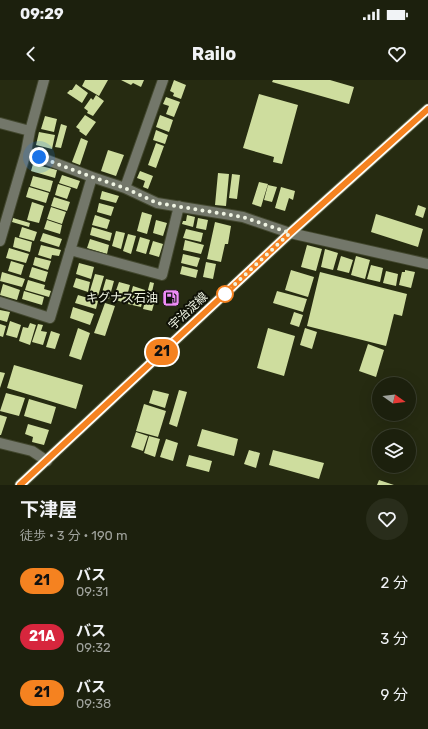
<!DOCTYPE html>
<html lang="ja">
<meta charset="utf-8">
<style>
:root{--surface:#1c200d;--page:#292d1b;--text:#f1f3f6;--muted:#a0a39d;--line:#3a3e2e}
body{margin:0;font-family:Rubik,"Noto Sans JP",sans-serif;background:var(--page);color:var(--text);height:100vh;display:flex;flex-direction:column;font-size:15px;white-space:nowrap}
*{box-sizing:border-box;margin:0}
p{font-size:13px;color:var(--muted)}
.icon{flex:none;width:22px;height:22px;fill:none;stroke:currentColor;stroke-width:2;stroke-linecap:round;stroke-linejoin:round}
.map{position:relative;height:405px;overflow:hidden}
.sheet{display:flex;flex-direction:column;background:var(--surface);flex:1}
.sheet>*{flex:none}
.badge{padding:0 8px;border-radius:13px;font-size:14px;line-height:26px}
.needle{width:26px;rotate:104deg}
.controls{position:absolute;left:372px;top:297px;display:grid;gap:8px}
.controls a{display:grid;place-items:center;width:44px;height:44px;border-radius:50%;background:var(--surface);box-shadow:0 4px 16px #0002,0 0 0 1px var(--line);font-size:20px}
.you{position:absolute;width:20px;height:20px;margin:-10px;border:3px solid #fff;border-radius:50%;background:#1a73e8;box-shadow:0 0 0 6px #1a73e833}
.map>.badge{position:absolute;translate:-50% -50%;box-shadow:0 0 0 2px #fff}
.round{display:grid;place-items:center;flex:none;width:42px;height:42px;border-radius:21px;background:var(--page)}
.overview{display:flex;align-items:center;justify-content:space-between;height:68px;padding:0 20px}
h1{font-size:19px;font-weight:700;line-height:30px}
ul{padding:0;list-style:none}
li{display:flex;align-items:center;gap:12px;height:56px;padding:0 20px}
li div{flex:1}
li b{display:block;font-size:15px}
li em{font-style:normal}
li .badge{min-width:44px;font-weight:700;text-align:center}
.status{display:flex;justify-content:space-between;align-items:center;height:28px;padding:0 20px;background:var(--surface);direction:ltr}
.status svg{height:11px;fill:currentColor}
header{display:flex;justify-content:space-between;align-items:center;height:52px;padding:0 20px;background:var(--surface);font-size:18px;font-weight:700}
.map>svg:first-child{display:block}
.building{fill:#cedd9e}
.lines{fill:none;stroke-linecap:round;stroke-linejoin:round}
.minor-casing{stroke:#42472e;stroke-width:12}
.major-casing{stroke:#42472e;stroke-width:12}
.minor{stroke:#73776a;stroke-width:10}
.major{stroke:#bfc6ac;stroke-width:10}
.line-casing{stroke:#fff;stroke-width:9}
.line{stroke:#f58220;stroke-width:6}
.walk{stroke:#eff4e3;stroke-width:4;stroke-dasharray:0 7.2}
.stop-dot{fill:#fff;stroke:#f58220;stroke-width:2}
.labels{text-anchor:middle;stroke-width:4;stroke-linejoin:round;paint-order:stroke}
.poi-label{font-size:12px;fill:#eff4e3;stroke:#101207;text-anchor:end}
.street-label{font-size:12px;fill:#eff4e3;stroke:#101207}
</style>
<div class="status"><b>09:29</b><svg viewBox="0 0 49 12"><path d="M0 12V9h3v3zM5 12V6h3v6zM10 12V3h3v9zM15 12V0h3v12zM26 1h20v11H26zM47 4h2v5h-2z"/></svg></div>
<header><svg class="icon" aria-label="back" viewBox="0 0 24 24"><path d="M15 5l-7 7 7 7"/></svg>Railo<svg class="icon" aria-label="heart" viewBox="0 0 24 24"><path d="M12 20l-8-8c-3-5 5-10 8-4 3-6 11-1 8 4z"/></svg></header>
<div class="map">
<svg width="428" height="405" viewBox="0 0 428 405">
<rect width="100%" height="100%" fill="#262b11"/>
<path class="building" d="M 85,0 L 108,0 L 99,16 L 82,6 Z
M 121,0 L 144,0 L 141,7 L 133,3 L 131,5 Z
M 174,0 L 186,5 L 181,19 L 173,16 L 174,13 L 170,11 Z
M 273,0 L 330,0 L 354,7 L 349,24 L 272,2 Z
M 76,4 L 88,13 L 82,23 L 67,13 L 70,10 L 72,10 Z
M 259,14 L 298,25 L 282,84 L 273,82 L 274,77 L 243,68 Z
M 96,15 L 104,21 L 93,36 L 87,33 L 88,31 L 84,28 L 91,18 L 93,20 Z
M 166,17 L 180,22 L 174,37 L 166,34 L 169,26 L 163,24 Z
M 85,35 L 96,42 L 86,56 L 79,51 L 80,50 L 76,47 Z
M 160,35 L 173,40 L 169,52 L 156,47 Z
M 45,36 L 57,39 L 54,52 L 41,49 Z
M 61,44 L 67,46 L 61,68 L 55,67 Z
M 156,50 L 168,55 L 165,64 L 153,60 Z
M 39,52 L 55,55 L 52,69 L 36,65 Z
M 81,58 L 88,61 L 80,85 L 72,82 Z
M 156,63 L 164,66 L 156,88 L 148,85 Z
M 108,70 L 124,75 L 116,96 L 101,91 Z
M 33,84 L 57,90 L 55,98 L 31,91 Z
M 140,91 L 153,96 L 148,109 L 143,107 L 145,101 L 137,98 Z
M 218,93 L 229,94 L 226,126 L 215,125 Z
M 232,94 L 240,95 L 237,119 L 229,118 Z
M 62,95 L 80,101 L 77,109 L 59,103 Z
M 33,96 L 53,101 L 50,112 L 30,106 Z
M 259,102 L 268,104 L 261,127 L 252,124 Z
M 58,104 L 71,108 L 67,119 L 55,115 Z
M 268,105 L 277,107 L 272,122 L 264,120 Z
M 29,107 L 49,113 L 46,123 L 26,117 Z
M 281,107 L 295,111 L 293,120 L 289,118 L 285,131 L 275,128 Z
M 102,111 L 119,116 L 116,123 L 100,119 Z
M 54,117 L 70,122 L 67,131 L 51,126 Z
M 32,122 L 44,126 L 39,143 L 27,140 Z
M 99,123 L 114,127 L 111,136 L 97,132 Z
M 418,125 L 426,128 L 423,138 L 415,135 Z
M 51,127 L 66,132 L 62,144 L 47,139 Z
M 142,132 L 152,135 L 147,154 L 137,151 Z
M 376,134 L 423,149 L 418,167 L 371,152 Z
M 95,135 L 110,140 L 107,149 L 92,145 Z
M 187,135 L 195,137 L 193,147 L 182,144 L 183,141 L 186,141 Z
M 13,138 L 30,143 L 29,147 L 12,142 Z
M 198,138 L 208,140 L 206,150 L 196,148 Z
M 47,140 L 62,145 L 60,154 L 44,149 Z
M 156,140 L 167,143 L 163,156 L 153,153 Z
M 215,142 L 231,146 L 228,164 L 225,164 L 221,182 L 207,179 Z
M 22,147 L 37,152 L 34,161 L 19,157 Z
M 92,147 L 112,153 L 110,161 L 90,155 Z
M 186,149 L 203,153 L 201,162 L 183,158 Z
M 116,151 L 125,153 L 121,169 L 112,166 Z
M 43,153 L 62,159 L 59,167 L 40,161 Z
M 128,154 L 136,156 L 131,174 L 123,171 Z
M 15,157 L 32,162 L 30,172 L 13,167 Z
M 140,157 L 150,160 L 146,174 L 136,171 Z
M 90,159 L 109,165 L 107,174 L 87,168 Z
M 185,160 L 204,165 L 201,174 L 183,170 Z
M 153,161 L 163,164 L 159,177 L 149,174 Z
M 41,165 L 61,170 L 59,176 L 52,175 L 51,179 L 38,175 Z
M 307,165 L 322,169 L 316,191 L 301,187 Z
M 9,168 L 29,174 L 26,183 L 6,178 Z
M 325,169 L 338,173 L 333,190 L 321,187 Z
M 183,174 L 200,178 L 197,187 L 181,183 Z
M 341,176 L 353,180 L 349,193 L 337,190 Z
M 356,176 L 370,180 L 365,199 L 351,195 Z
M 35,177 L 51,181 L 48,190 L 33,185 Z
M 11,181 L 24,185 L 21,195 L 8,191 Z
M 206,182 L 216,184 L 213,199 L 203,197 Z
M 79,183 L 94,187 L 91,199 L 76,194 Z
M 371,185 L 383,188 L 380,202 L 367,199 Z
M 182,186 L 198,190 L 196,198 L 180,194 Z
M 32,187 L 48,192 L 45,202 L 29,197 Z
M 291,190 L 314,197 L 308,217 L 285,210 Z
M 405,190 L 415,192 L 411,208 L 399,205 L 402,192 L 405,192 Z
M 386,191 L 398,194 L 396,206 L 383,203 Z
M 2,192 L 25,199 L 22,207 L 0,201 Z
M 320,192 L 407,214 L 402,236 L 394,234 L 386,266 L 307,246 Z
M 95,194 L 104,196 L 98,216 L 89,214 Z
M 76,198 L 90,202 L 88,212 L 73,207 Z
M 106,199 L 114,201 L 109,219 L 101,216 Z
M 28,200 L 45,205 L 44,209 L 51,211 L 49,217 L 25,210 Z
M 119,202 L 130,205 L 125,223 L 113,219 Z
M 150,202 L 154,203 L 152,212 L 157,213 L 152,231 L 143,229 Z
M 3,204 L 20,210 L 17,220 L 0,215 Z
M 133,206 L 145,210 L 141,227 L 128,224 Z
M 24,211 L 44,217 L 42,225 L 22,219 Z
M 277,211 L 307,219 L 303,232 L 273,223 Z
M 78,215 L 98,221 L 96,229 L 75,223 Z
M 105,223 L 115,226 L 105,256 L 94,253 Z
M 73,227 L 94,234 L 90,245 L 70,238 Z
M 0,230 L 10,232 L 7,242 L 0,240 Z
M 294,232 L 303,235 L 299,247 L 290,244 Z
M 10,241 L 21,245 L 17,258 L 6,255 Z
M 30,243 L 36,245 L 30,265 L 19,261 L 23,247 L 28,248 Z
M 0,244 L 6,246 L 3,257 L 0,256 Z
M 38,244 L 43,245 L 41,251 L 47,252 L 43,265 L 32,262 Z
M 78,248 L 90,253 L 81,280 L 69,276 Z
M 268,248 L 295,256 L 284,296 L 257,288 Z
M 305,248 L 317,252 L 312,269 L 300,265 Z
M 51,251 L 60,254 L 55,269 L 46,267 Z
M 368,264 L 384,270 L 376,297 L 359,291 Z
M 14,285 L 83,305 L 76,329 L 7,308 Z
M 0,292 L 5,293 L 0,308 Z
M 153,310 L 169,314 L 165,328 L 149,323 Z
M 179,310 L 187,312 L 177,347 L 169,344 Z
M 6,313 L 25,318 L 19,336 L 0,331 Z
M 29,319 L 56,327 L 51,344 L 24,336 Z
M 144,324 L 166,331 L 158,357 L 136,351 Z
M 0,335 L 7,337 L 1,355 L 0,355 Z
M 28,344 L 49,350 L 44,365 L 32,362 L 33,357 L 25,354 Z
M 202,349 L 238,359 L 234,376 L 197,366 Z
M 136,352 L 148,356 L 143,371 L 131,367 Z
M 149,356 L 160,359 L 155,377 L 144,373 Z
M 166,359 L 178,363 L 173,381 L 160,377 Z
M 249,370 L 260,373 L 256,388 L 244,384 Z
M 273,370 L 324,383 L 319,399 L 269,385 Z
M 189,375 L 212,381 L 209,392 L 186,386 Z
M 379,400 L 394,405 L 377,405 Z"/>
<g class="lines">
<defs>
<path id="minor" d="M 0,43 L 30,51
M 26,72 L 92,97 L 125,108 L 157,123 L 243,137 L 290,153 L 428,184
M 125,108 L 163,0
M 0,161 L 26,72 L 30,51 L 44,0
M 70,170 L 162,195 L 179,126
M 0,222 L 50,238 L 92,97
M 0,363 L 32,371 L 47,381"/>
<path id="major" d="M 20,405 L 290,153 L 428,29"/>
</defs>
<use href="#minor" class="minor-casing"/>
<use href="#major" class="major-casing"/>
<use href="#minor" class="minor"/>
<use href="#major" class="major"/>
</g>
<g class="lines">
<defs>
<path id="line" d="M 20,405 L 290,153 L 428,29"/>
</defs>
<use href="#line" class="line-casing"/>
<use href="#line" class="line"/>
<path class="walk" d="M 39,77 L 92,97 L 125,108 L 157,123 L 243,137 L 290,153 L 220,218 L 225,214"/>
</g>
<defs>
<symbol id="fuel-square" viewBox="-11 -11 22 22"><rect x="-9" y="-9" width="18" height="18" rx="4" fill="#ef8bf7" stroke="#101207"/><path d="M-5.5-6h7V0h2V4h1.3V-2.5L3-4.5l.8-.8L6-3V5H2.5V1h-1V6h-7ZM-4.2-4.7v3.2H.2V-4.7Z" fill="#111"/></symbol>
</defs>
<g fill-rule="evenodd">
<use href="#fuel-square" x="161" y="208" width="20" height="20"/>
</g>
<circle class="stop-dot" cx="225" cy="214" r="8"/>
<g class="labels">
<g class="poi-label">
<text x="158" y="222">キグナス石油</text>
</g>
<g class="street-label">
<text transform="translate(188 231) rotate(-43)" y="4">宇治淀線</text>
</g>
</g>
</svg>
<div class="controls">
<a><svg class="needle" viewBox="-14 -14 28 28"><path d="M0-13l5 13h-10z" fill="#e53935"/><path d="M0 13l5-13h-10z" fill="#a0a39d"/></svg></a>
<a><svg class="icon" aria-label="layers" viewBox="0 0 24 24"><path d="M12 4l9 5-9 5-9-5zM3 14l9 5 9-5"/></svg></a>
</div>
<div class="you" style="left:39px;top:77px"></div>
<b class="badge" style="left:162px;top:272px;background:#f58220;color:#111">21</b>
</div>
<section class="sheet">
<div class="overview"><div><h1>下津屋</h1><p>徒歩 · 3 分 · 190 m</p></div><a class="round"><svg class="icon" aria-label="heart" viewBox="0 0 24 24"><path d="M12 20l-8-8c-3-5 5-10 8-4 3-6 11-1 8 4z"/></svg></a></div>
<ul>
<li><span class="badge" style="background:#f58220;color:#111">21</span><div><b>バス</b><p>09:31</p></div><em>2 分</em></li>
<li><span class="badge" style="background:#d7263d;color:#fff">21A</span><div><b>バス</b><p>09:32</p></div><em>3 分</em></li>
<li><span class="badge" style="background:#f58220;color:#111">21</span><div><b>バス</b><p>09:38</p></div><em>9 分</em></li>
</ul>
</section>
